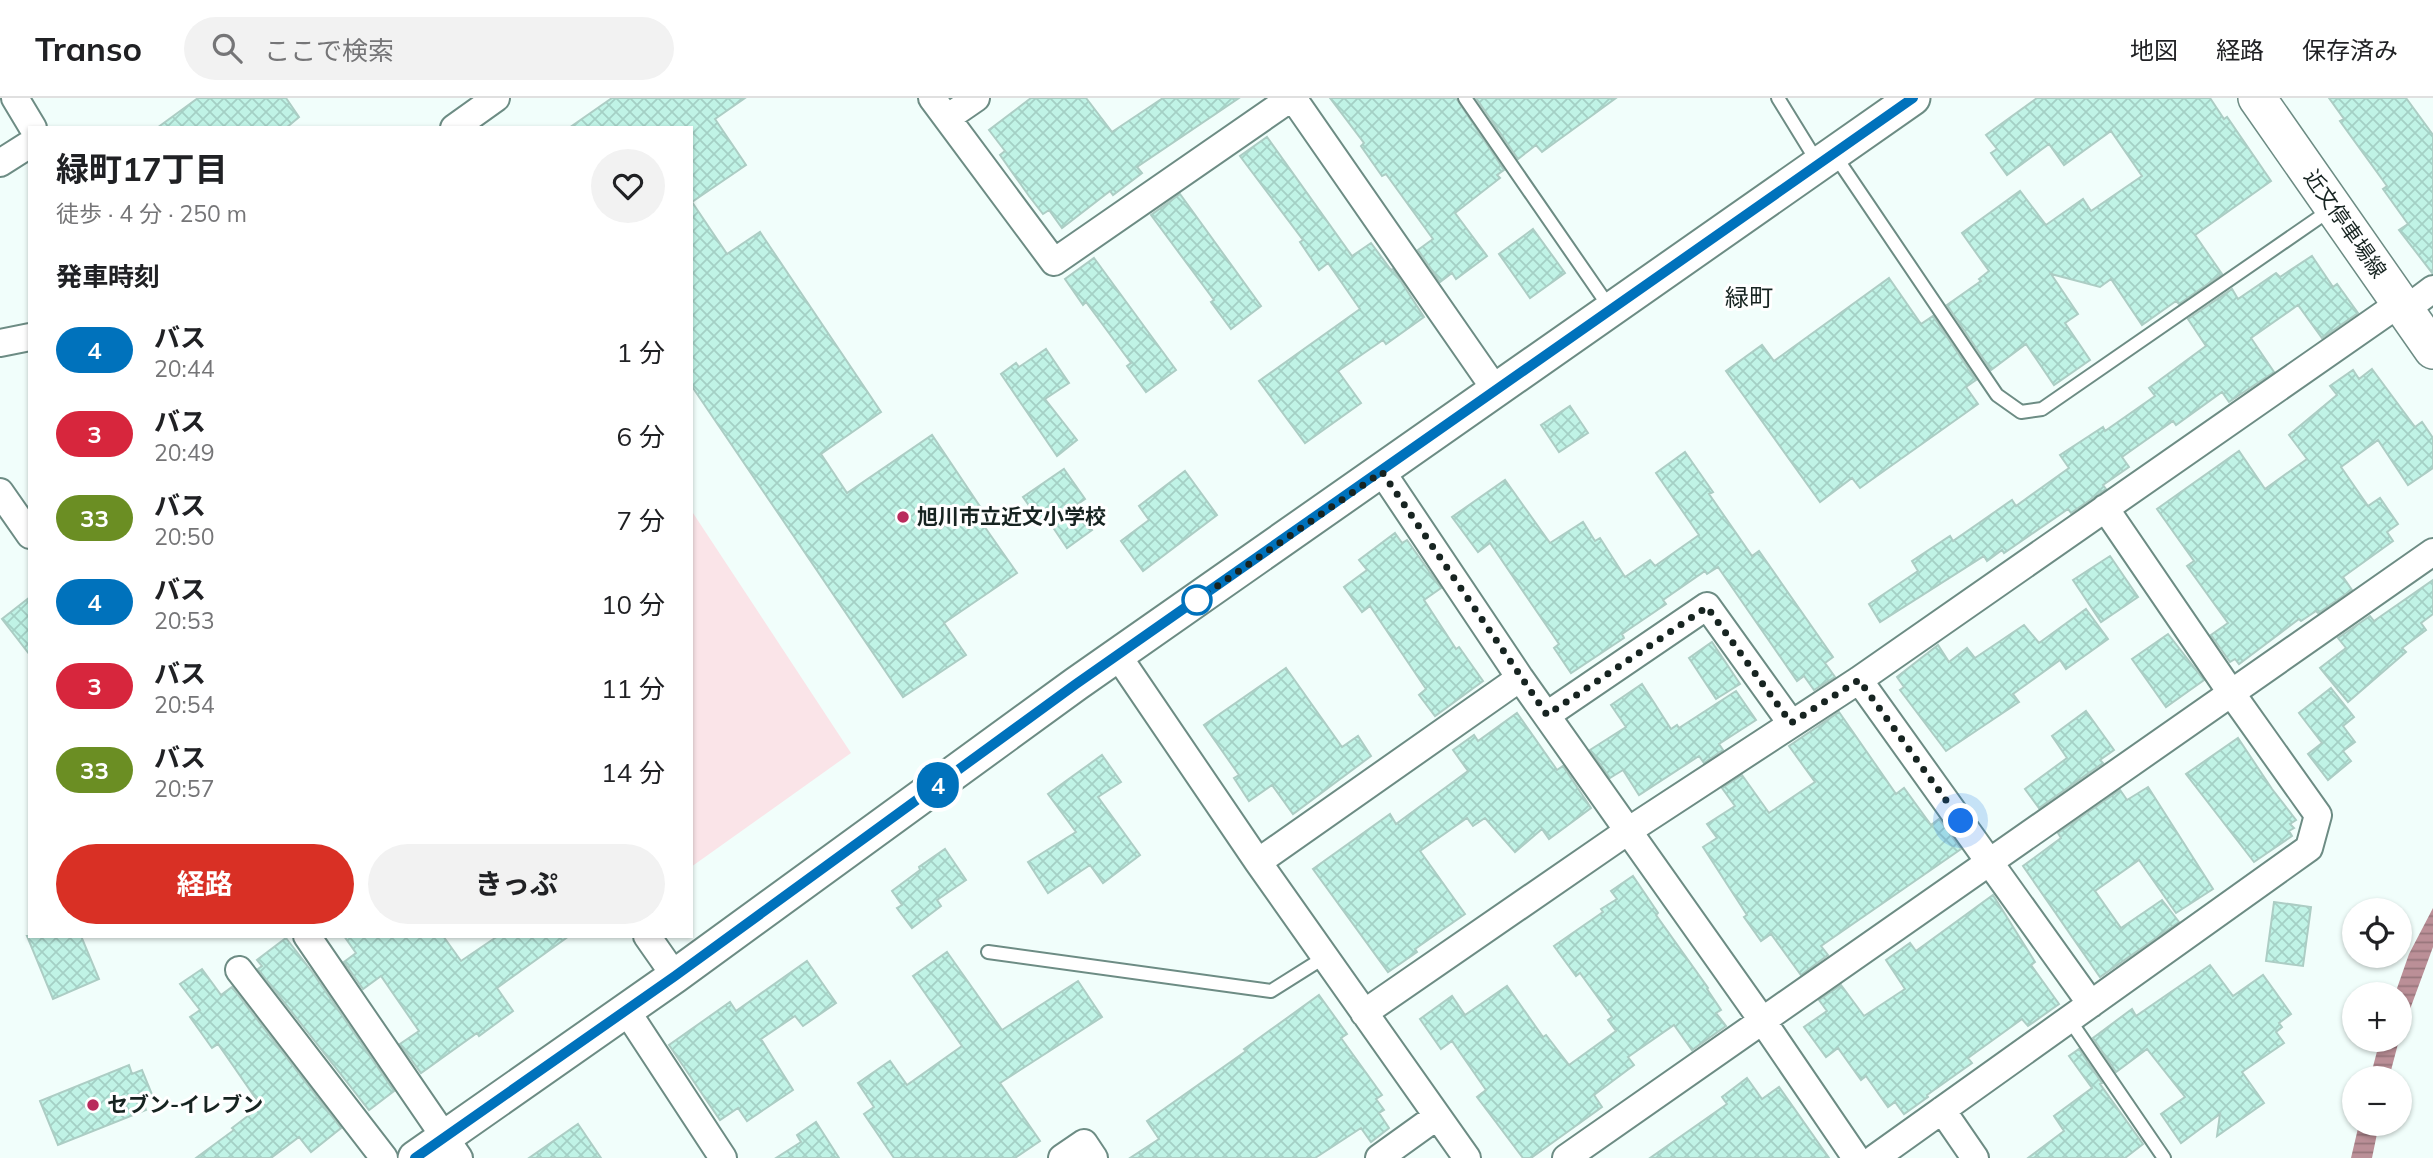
<!DOCTYPE html>
<html lang="ja">
<meta charset="utf-8">
<style>
:root{--surface:#fff;--page:#f2f2f2;--text:#202124;--muted:#757577;--line:#e0e0e0;--accent:#d93025}
body{margin:0;font-family:Mulish,"Noto Sans JP",sans-serif;background:var(--page);color:var(--text);height:100vh;display:flex;flex-direction:column;font-size:26px;white-space:nowrap}
*{box-sizing:border-box;margin:0}
p{font-size:23px;color:var(--muted)}
.icon{flex:none;width:38px;height:38px;fill:none;stroke:currentColor;stroke-width:2;stroke-linecap:round;stroke-linejoin:round}
.map{position:relative;flex:1;overflow:hidden}
.side{position:absolute;left:28px;top:28px;width:665px;height:812px;display:flex;flex-direction:column;background:var(--surface);border-radius:0px;box-shadow:0 2px 5px #0004}
.side>*{flex:none}
.badge{padding:0 14px;border-radius:23px;font-size:24px;line-height:46px}
.buttons{position:absolute;left:2342px;top:800px;display:grid;gap:14px}
.buttons a{display:grid;place-items:center;width:70px;height:70px;border-radius:50%;background:var(--surface);box-shadow:0 2px 5px #0004;font-size:35px}
.you{position:absolute;width:35px;height:35px;margin:-18px;border:5px solid #fff;border-radius:50%;background:#1a73e8;box-shadow:0 0 0 10px #1a73e833}
.map>.badge{position:absolute;translate:-50% -50%;box-shadow:0 0 0 4px #fff}
h2{padding:0 28px;font-size:26px;line-height:63px}
.round{display:grid;place-items:center;flex:none;width:74px;height:74px;border-radius:37px;background:var(--page)}
.head{display:flex;align-items:center;justify-content:space-between;height:119px;padding:0 28px}
h1{font-size:33px;font-weight:700;line-height:52px}
.button{display:flex;gap:14px;margin-top:auto;padding:14px 28px}
.button a{flex:1;height:80px;border-radius:42px;background:var(--accent);color:#fff;font-size:28px;font-weight:700;line-height:80px;text-align:center}
.button a+a{background:var(--page);color:var(--text)}
ul{padding:0;list-style:none}
li{display:flex;align-items:center;gap:21px;height:84px;padding:0 28px}
li div{flex:1}
li b{display:block;font-size:26px}
li em{font-style:normal}
li .badge{min-width:77px;font-weight:700;text-align:center}
header{display:flex;align-items:center;gap:42px;box-sizing:border-box;height:98px;padding:0 35px;background:var(--surface);border-bottom:2px solid var(--line)}
header strong{font-size:33px}
nav{display:flex;gap:38px;margin-inline-start:auto;font-size:24px}
.search{width:490px;height:63px;background:var(--page);display:flex;align-items:center;gap:18px;box-sizing:border-box;padding:0 24px;border-radius:38px;color:var(--muted);font-size:26px}
.map>svg:first-child{display:block}
.pitch{fill:#fae4e8}
.water{fill:url(#water-rules)}
.building{fill:url(#building-cross-hatch);stroke:#accdc4;stroke-width:2}
.lines{fill:none;stroke-linecap:round;stroke-linejoin:round}
.service-casing{stroke:#6d8c84;stroke-width:16}
.minor-casing{stroke:#6d8c84;stroke-width:30}
.tertiary-casing{stroke:#6d8c84;stroke-width:37}
.secondary-casing{stroke:#6d8c84;stroke-width:40}
.service{stroke:#fff;stroke-width:12}
.minor{stroke:#fff;stroke-width:26}
.tertiary{stroke:#fff;stroke-width:33}
.secondary{stroke:#fff;stroke-width:37}
.line-casing{stroke:#fff;stroke-width:16}
.line{stroke:#0072bc;stroke-width:10}
.walk{stroke:#172421;stroke-width:7;stroke-dasharray:0 12.6}
.poi-dot{fill:#b92b5c;stroke:#fff;stroke-width:2.5}
.stop-dot{fill:#fff;stroke:#0072bc;stroke-width:3.5}
.labels{text-anchor:middle;stroke-width:6;stroke-linejoin:round;paint-order:stroke}
.street-label{font-size:21px;fill:#172421;stroke:#fff}
.poi-label{font-size:21px;font-weight:bold;fill:#172421;stroke:#fff;text-anchor:start}
.quarter-label{font-size:24px;fill:#172421;stroke:#fff}
</style>
<header>
<strong>Transo</strong>
<div class="search"><svg class="icon" aria-label="search" viewBox="0 0 24 24"><circle cx="10" cy="10" r="6"/><path d="M15 15l6 6"/></svg>ここで検索</div>
<nav><a>地図</a><a>経路</a><a>保存済み</a></nav>
</header>
<div class="map">
<svg width="2433" height="1060" viewBox="0 0 2433 1060">
<defs>
<pattern id="water-rules" width="6" height="5" patternUnits="userSpaceOnUse" patternTransform="scale(1.75)"><rect width="6" height="5" fill="#bb8f97"/><path d="M0 2.5h6" fill="none" stroke="#97757b"/></pattern>
<pattern id="building-cross-hatch" width="8" height="8" patternUnits="userSpaceOnUse" patternTransform="scale(1.75)"><rect width="8" height="8" fill="#c0f3e6"/><path d="M0 0l8 8M0 8l8-8" fill="none" stroke="#a4d0c5"/></pattern>
</defs>
<rect width="100%" height="100%" fill="#f1fefb"/>
<path class="pitch" d="M 691,412 L 851,655 L 691,769 Z"/>
<path class="water" d="M 2433,810 L 2433,849 L 2399,941 L 2399,896 L 2395,896 L 2409,856 Z
M 2380,942 L 2399,942 L 2389,980 L 2370,980 Z
M 2359,1026 L 2379,1026 L 2372,1060 L 2351,1060 Z"/>
<path class="building" d="M 198,0 L 286,0 L 299,19 L 286,30 L 157,30 Z
M 612,0 L 745,0 L 715,21 L 746,67 L 692,104 L 727,156 L 760,134 L 881,314 L 821,356 L 847,395 L 932,337 L 983,413 L 977,418 L 1017,475 L 944,525 L 966,557 L 903,599 L 691,287 L 691,30 L 569,30 Z
M 1031,0 L 1086,0 L 1112,34 L 1163,0 L 1239,0 L 1137,69 L 1142,75 L 1113,97 L 1110,93 L 1062,130 L 1049,112 L 1043,116 L 1029,98 L 1000,57 L 1005,53 L 989,32 Z
M 1330,0 L 1456,0 L 1504,72 L 1497,77 L 1500,80 L 1455,115 L 1487,158 L 1456,181 L 1452,175 L 1440,184 L 1418,152 L 1433,141 L 1386,76 L 1382,78 L 1361,48 L 1364,45 Z
M 1476,0 L 1616,0 L 1542,54 L 1536,47 L 1518,61 Z
M 2037,0 L 2210,0 L 2224,21 L 2227,19 L 2271,83 L 2195,137 L 2222,176 L 2179,206 L 2176,203 L 2142,227 L 2111,181 L 2100,189 L 2051,176 L 2078,216 L 2065,225 L 2090,262 L 2054,287 L 2026,246 L 1991,272 L 1947,207 L 1981,183 L 1979,181 L 1989,173 L 1962,135 L 2020,93 L 2046,127 L 2083,101 L 2091,113 L 2142,78 L 2111,33 L 2064,67 L 2049,46 L 2007,77 L 1991,55 L 1997,51 L 1986,37 Z
M 2329,0 L 2406,0 L 2433,37 L 2433,176 L 2399,132 L 2408,126 L 2383,91 L 2387,88 L 2340,23 L 2344,21 Z
M 1267,39 L 1352,158 L 1371,145 L 1391,172 L 1393,171 L 1424,219 L 1386,246 L 1383,242 L 1338,273 L 1361,305 L 1305,345 L 1259,283 L 1360,211 L 1328,165 L 1319,172 L 1300,144 L 1303,142 L 1240,58 Z
M 1180,96 L 1261,208 L 1231,231 L 1211,204 L 1214,202 L 1151,117 Z
M 1533,131 L 1565,175 L 1530,200 L 1499,156 Z
M 2312,158 L 2333,189 L 2337,186 L 2358,215 L 2322,240 L 2298,207 L 2251,240 L 2274,274 L 2229,304 L 2222,294 L 2176,327 L 2173,323 L 2122,359 L 2129,369 L 2103,387 L 2106,391 L 2071,415 L 2068,411 L 2004,455 L 2002,452 L 1987,463 L 1984,458 L 1880,524 L 1869,506 L 1918,473 L 1912,463 L 1950,438 L 1953,443 L 2012,402 L 2016,408 L 2069,370 L 2060,357 L 2103,329 L 2105,333 L 2155,298 L 2149,290 L 2206,248 L 2188,221 L 2232,191 L 2238,201 L 2276,175 L 2280,179 Z
M 1094,160 L 1176,272 L 1146,294 L 1127,268 L 1131,265 L 1086,204 L 1083,207 L 1065,181 Z
M 1889,180 L 1921,226 L 1933,218 L 1976,282 L 1966,289 L 1978,306 L 1860,390 L 1852,380 L 1820,404 L 1726,273 L 1762,247 L 1774,263 Z
M 1046,251 L 1069,285 L 1045,301 L 1077,342 L 1057,358 L 1001,276 L 1016,265 L 1019,269 Z
M 2372,271 L 2415,329 L 2422,324 L 2433,340 L 2433,370 L 2408,387 L 2378,342 L 2341,369 L 2368,408 L 2380,400 L 2398,426 L 2387,434 L 2393,443 L 2343,479 L 2352,492 L 2318,515 L 2316,513 L 2301,523 L 2299,521 L 2239,566 L 2235,561 L 2230,564 L 2211,537 L 2228,525 L 2187,468 L 2194,463 L 2157,411 L 2239,353 L 2265,391 L 2307,361 L 2289,337 L 2337,297 L 2330,288 L 2353,272 L 2359,281 Z
M 1570,308 L 1588,335 L 1559,354 L 1541,327 Z
M 1685,354 L 1713,394 L 1709,396 L 1752,458 L 1759,453 L 1833,559 L 1825,565 L 1835,579 L 1814,592 L 1804,578 L 1797,583 L 1718,469 L 1707,476 L 1705,473 L 1663,502 L 1666,506 L 1622,536 L 1624,540 L 1571,575 L 1554,550 L 1559,546 L 1490,445 L 1478,454 L 1452,419 L 1505,382 L 1550,445 L 1583,424 L 1595,443 L 1600,440 L 1625,479 L 1650,462 L 1655,468 L 1699,437 L 1656,375 Z
M 1064,371 L 1085,401 L 1075,408 L 1092,432 L 1067,450 L 1048,422 L 1042,426 L 1023,399 Z
M 1185,373 L 1217,417 L 1143,473 L 1121,443 L 1149,422 L 1139,408 Z
M 1395,435 L 1402,445 L 1407,442 L 1441,490 L 1424,502 L 1456,551 L 1459,549 L 1483,583 L 1435,618 L 1419,597 L 1426,591 L 1370,508 L 1362,514 L 1344,489 L 1367,472 L 1359,462 Z
M 2110,458 L 2138,499 L 2101,524 L 2073,482 Z
M 2433,482 L 2433,516 L 2421,525 L 2426,532 L 2402,550 L 2406,554 L 2348,604 L 2320,570 L 2346,550 L 2338,540 L 2370,518 L 2374,523 Z
M 30,499 L 30,557 L 2,521 Z
M 2086,511 L 2108,541 L 2066,571 L 2060,562 L 2013,596 L 2019,604 L 1946,653 L 1900,592 L 1904,589 L 1897,579 L 1938,547 L 1949,564 L 1967,550 L 1975,560 L 2024,527 L 2039,545 Z
M 2168,536 L 2204,582 L 2166,609 L 2132,561 Z
M 1712,544 L 1740,586 L 1716,601 L 1689,560 Z
M 1286,570 L 1342,649 L 1358,638 L 1371,658 L 1293,716 L 1272,687 L 1249,703 L 1234,680 L 1239,677 L 1204,627 Z
M 1642,586 L 1671,631 L 1677,627 L 1679,630 L 1736,593 L 1756,622 L 1719,646 L 1723,652 L 1704,665 L 1699,658 L 1639,697 L 1623,672 L 1610,680 L 1590,652 L 1626,629 L 1611,607 Z
M 2331,590 L 2354,619 L 2343,628 L 2355,644 L 2343,653 L 2351,663 L 2328,682 L 2308,656 L 2322,645 L 2299,615 Z
M 2086,613 L 2114,652 L 2100,662 L 2103,665 L 2039,710 L 2025,691 L 2067,660 L 2052,638 Z
M 1839,614 L 1896,696 L 1904,690 L 1931,727 L 1939,721 L 1961,751 L 1821,848 L 1828,857 L 1801,877 L 1771,836 L 1761,843 L 1744,819 L 1747,817 L 1703,749 L 1717,740 L 1707,726 L 1735,708 L 1722,690 L 1742,677 L 1769,715 L 1815,684 L 1789,648 Z
M 1517,615 L 1557,672 L 1563,668 L 1591,710 L 1549,741 L 1542,731 L 1515,754 L 1485,720 L 1473,728 L 1467,720 L 1420,753 L 1465,816 L 1415,851 L 1417,854 L 1388,874 L 1313,771 L 1390,716 L 1396,726 L 1468,673 L 1453,652 L 1474,637 L 1478,643 Z
M 2238,640 L 2272,691 L 2296,722 L 2290,726 L 2294,730 L 2289,733 L 2292,738 L 2254,764 L 2186,676 Z
M 1102,657 L 1121,684 L 1098,699 L 1140,757 L 1103,785 L 1090,767 L 1048,795 L 1028,764 L 1076,734 L 1048,696 Z
M 2148,689 L 2213,791 L 2176,815 L 2139,762 L 2095,793 L 2121,830 L 2162,802 L 2179,824 L 2100,879 L 2023,768 L 2061,740 L 2058,735 L 2120,692 L 2127,702 Z
M 945,751 L 966,782 L 937,802 L 941,808 L 912,830 L 897,810 L 902,807 L 892,793 L 920,772 L 919,769 Z
M 1633,778 L 1658,815 L 1656,817 L 1708,890 L 1707,891 L 1721,912 L 1716,915 L 1726,928 L 1692,952 L 1674,927 L 1628,959 L 1634,967 L 1594,997 L 1602,1009 L 1531,1060 L 1523,1060 L 1477,999 L 1486,992 L 1452,943 L 1441,951 L 1420,921 L 1452,898 L 1465,917 L 1507,888 L 1543,939 L 1546,937 L 1569,967 L 1616,933 L 1608,922 L 1612,919 L 1580,875 L 1576,878 L 1554,848 L 1603,814 L 1601,811 L 1617,801 L 1611,793 Z
M 1993,797 L 2035,864 L 2031,867 L 2059,906 L 2028,928 L 2022,921 L 1968,960 L 1972,965 L 1927,997 L 1928,999 L 1904,1016 L 1895,1004 L 1888,1009 L 1866,978 L 1861,982 L 1838,950 L 1826,959 L 1804,929 L 1827,913 L 1819,902 L 1841,887 L 1864,918 L 1905,891 L 1886,862 L 1910,845 L 1916,853 Z
M 2274,804 L 2311,809 L 2303,868 L 2266,863 Z
M 27,838 L 81,838 L 99,881 L 53,901 Z
M 344,838 L 443,838 L 461,863 L 498,838 L 569,838 L 497,890 L 513,913 L 479,938 L 477,935 L 421,975 L 400,946 L 419,933 L 381,878 L 363,891 L 344,864 L 356,855 Z
M 286,840 L 313,875 L 394,993 L 369,1012 L 258,871 L 262,868 L 257,862 Z
M 947,854 L 1002,932 L 1078,883 L 1102,919 L 1000,985 L 1040,1043 L 1015,1060 L 894,1060 L 864,1016 L 874,1009 L 858,985 L 890,963 L 907,987 L 962,948 L 913,878 Z
M 807,863 L 836,905 L 803,928 L 795,918 L 761,941 L 793,992 L 747,1023 L 738,1010 L 720,1022 L 669,947 L 730,904 L 736,913 Z
M 2210,867 L 2233,898 L 2263,877 L 2291,916 L 2279,925 L 2282,929 L 2276,934 L 2284,945 L 2242,974 L 2264,1005 L 2217,1038 L 2220,1016 L 2181,1045 L 2161,1016 L 2185,999 L 2147,951 L 2116,974 L 2093,940 L 2132,911 L 2136,918 Z
M 202,871 L 221,897 L 232,889 L 341,1030 L 311,1054 L 299,1039 L 271,1060 L 196,1060 L 234,1032 L 232,1030 L 261,1008 L 218,946 L 212,950 L 190,919 L 200,912 L 180,886 Z
M 1319,897 L 1347,936 L 1341,940 L 1382,997 L 1376,1001 L 1384,1012 L 1379,1015 L 1389,1030 L 1371,1044 L 1361,1030 L 1315,1060 L 1130,1060 L 1159,1041 L 1147,1023 L 1246,953 L 1244,951 Z
M 2079,951 L 2102,985 L 2100,986 L 2143,1046 L 2125,1060 L 2028,1060 L 2064,1033 L 2054,1018 L 2092,990 L 2069,958 Z
M 129,967 L 132,976 L 142,972 L 153,999 L 143,1003 L 146,1012 L 58,1047 L 40,1003 Z
M 1747,980 L 1762,1001 L 1779,989 L 1829,1060 L 1650,1060 L 1727,1006 L 1722,999 Z
M 816,1024 L 839,1060 L 776,1060 L 801,1044 L 797,1037 Z
M 578,1026 L 601,1060 L 529,1060 Z"/>
<g class="lines">
<defs>
<path id="service" d="M 1465,0 L 1610,210
M 1778,0 L 1818,65
M 1834,56 L 1997,297 L 2021,314 L 2042,311 L 2330,112
M 988,854 L 1271,893 L 1325,859
M 2069,921 L 2164,1060"/>
<path id="minor" d="M 15,0 L 33,30
M 932,0 L 1054,164 L 1291,0
M 1293,0 L 1495,291
M 947,20 L 976,0
M 454,30 L 496,0
M 0,65 L 30,46
M 2405,212 L 2433,191
M 0,245 L 30,239
M 1382,374 L 1520,580 L 1762,922 L 1856,1060
M 0,394 L 30,437
M 1118,558 L 1258,764 L 1467,1060
M 1859,582 L 2091,906
M 1547,617 L 1707,508 L 1791,625
M 1258,764 L 1520,580
M 307,838 L 459,1060
M 647,838 L 675,878
M 239,872 L 384,1060
M 626,912 L 723,1060
M 1364,915 L 1628,733 L 1859,582 L 2400,205
M 1942,1012 L 1975,1060
M 1062,1060 L 1084,1045 L 1094,1060
M 1379,1060 L 1436,1019
M 1566,1060 L 2433,454
M 1875,1060 L 2309,750 L 2318,717 L 2232,596 L 2105,410"/>
<path id="tertiary" d="M 415,1060 L 675,878 L 1076,586 L 1913,0"/>
<path id="secondary" d="M 2257,0 L 2433,252"/>
</defs>
<use href="#service" class="service-casing"/>
<use href="#minor" class="minor-casing"/>
<use href="#tertiary" class="tertiary-casing"/>
<use href="#secondary" class="secondary-casing"/>
<use href="#service" class="service"/>
<use href="#minor" class="minor"/>
<use href="#tertiary" class="tertiary"/>
<use href="#secondary" class="secondary"/>
</g>
<g class="lines">
<defs>
<path id="line" d="M 415,1060 L 675,878 L 1076,586 L 1913,0"/>
</defs>
<use href="#line" class="line-casing"/>
<use href="#line" class="line"/>
<path class="walk" d="M 1197,502 L 1382,374 L 1547,617 L 1707,509 L 1791,625 L 1859,582 L 1961,723"/>
</g>
<g class="poi-dot">
<circle cx="903" cy="419" r="7"/>
<circle cx="93" cy="1007" r="7"/>
</g>
<circle class="stop-dot" cx="1197" cy="502" r="14"/>
<g class="labels">
<g class="street-label">
<text transform="translate(2345 126) rotate(55)" y="7">近文停車場線</text>
</g>
<g class="poi-label">
<text x="917" y="426">旭川市立近文小学校</text>
<text x="107" y="1014">セブン-イレブン</text>
</g>
<g class="quarter-label">
<text x="1749" y="208">緑町</text>
</g>
</g>
</svg>
<div class="buttons">
<a><svg class="icon" aria-label="locate" viewBox="0 0 24 24"><circle cx="12" cy="12" r="6"/><path d="M12 2v4M12 18v4M2 12h4M18 12h4"/></svg></a>
<a>+</a>
<a>−</a>
</div>
<div class="you" style="left:1961px;top:723px"></div>
<b class="badge" style="left:938px;top:687px;background:#0072bc;color:#fff">4</b>
<section class="side">
<div class="head"><div><h1>緑町17丁目</h1><p>徒歩 · 4 分 · 250 m</p></div><a class="round"><svg class="icon" aria-label="heart" viewBox="0 0 24 24"><path d="M12 20l-8-8c-3-5 5-10 8-4 3-6 11-1 8 4z"/></svg></a></div>
<h2>発車時刻</h2>
<ul>
<li><span class="badge" style="background:#0072bc;color:#fff">4</span><div><b>バス</b><p>20:44</p></div><em>1 分</em></li>
<li><span class="badge" style="background:#d7263d;color:#fff">3</span><div><b>バス</b><p>20:49</p></div><em>6 分</em></li>
<li><span class="badge" style="background:#6b8e23;color:#fff">33</span><div><b>バス</b><p>20:50</p></div><em>7 分</em></li>
<li><span class="badge" style="background:#0072bc;color:#fff">4</span><div><b>バス</b><p>20:53</p></div><em>10 分</em></li>
<li><span class="badge" style="background:#d7263d;color:#fff">3</span><div><b>バス</b><p>20:54</p></div><em>11 分</em></li>
<li><span class="badge" style="background:#6b8e23;color:#fff">33</span><div><b>バス</b><p>20:57</p></div><em>14 分</em></li>
</ul>
<div class="button"><a>経路</a><a>きっぷ</a></div>
</section>
</div>
